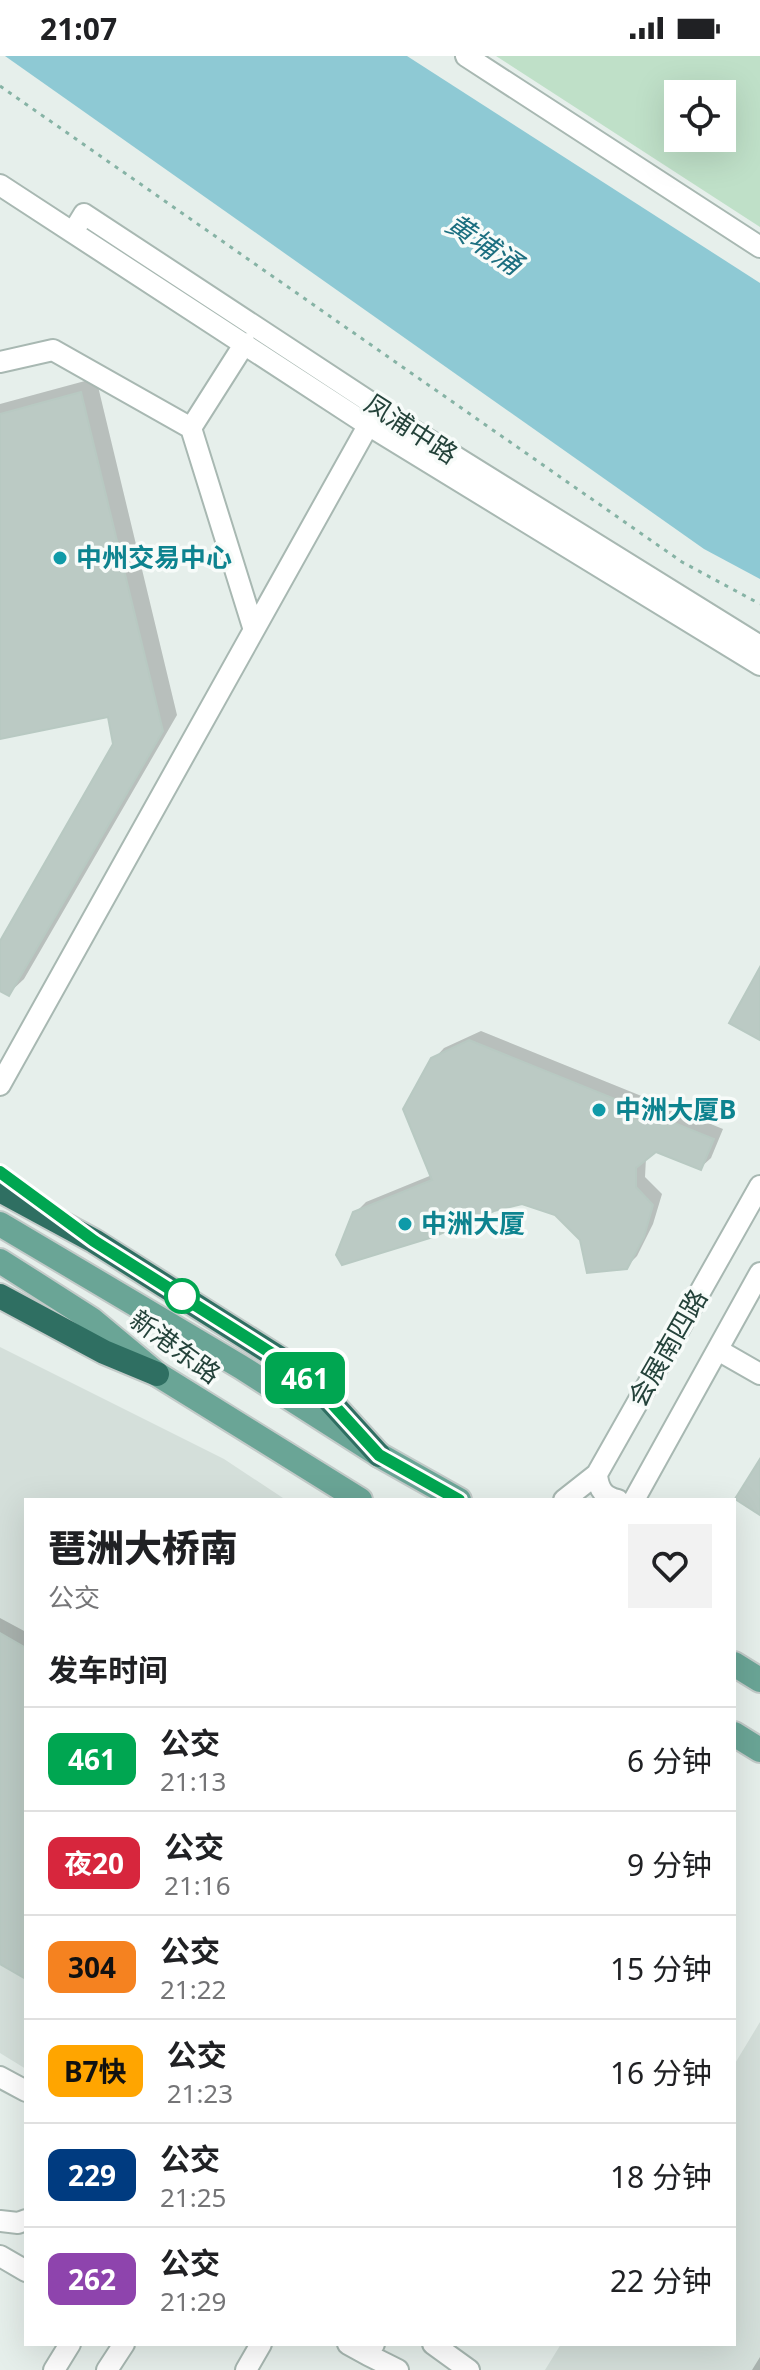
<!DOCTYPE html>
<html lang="zh">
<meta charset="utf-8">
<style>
:root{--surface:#fff;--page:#f2f2f2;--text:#202124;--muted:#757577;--line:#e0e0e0}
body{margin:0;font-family:"Noto Sans","Noto Sans SC",sans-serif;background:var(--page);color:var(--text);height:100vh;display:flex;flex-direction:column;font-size:30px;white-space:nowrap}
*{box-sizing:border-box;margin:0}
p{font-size:26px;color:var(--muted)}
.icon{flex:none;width:44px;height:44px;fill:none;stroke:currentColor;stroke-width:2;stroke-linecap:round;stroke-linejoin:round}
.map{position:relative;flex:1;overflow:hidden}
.drawer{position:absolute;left:24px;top:1442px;width:712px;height:848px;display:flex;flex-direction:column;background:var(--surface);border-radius:0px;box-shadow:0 8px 32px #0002}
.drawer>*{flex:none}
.badge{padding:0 16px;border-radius:12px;font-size:28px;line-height:52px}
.controls{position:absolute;left:664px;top:24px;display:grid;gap:16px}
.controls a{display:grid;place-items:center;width:72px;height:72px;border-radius:0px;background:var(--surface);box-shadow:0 8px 32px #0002;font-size:40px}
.map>.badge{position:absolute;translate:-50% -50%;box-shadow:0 0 0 4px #fff}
h2{padding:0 24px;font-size:30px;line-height:72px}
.round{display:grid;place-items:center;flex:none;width:84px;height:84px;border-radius:0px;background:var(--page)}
.headline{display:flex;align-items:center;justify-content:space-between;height:136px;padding:0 24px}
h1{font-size:38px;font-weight:800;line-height:60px}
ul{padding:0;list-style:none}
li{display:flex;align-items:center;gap:24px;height:104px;padding:0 24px;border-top:2px solid var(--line)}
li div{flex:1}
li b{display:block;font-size:30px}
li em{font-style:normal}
li .badge{min-width:88px;font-weight:700;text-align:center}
.status{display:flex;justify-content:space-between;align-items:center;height:56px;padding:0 40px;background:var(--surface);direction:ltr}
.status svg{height:22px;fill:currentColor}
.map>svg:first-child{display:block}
.built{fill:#d4dfda}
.green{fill:#bfe0c8;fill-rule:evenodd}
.water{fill:#8ec9d4}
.shadow{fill:#0003}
.building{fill:#bbcac4;stroke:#b8c9c2;stroke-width:2}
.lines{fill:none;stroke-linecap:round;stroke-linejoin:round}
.minor-casing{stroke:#a8b8b2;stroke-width:24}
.major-casing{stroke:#c2cac8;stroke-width:28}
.highway-casing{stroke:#c2cac8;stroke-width:28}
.path{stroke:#86b3a5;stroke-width:3;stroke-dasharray:4 6;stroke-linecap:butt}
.minor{stroke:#fff;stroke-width:20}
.major{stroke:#6aa596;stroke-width:24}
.highway{stroke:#2f6f62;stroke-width:24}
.line-casing{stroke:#fff;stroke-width:18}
.line{stroke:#00a651;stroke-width:12}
.culture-dot{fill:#0f9aa8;stroke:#f7fbf9;stroke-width:3}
.stop-dot{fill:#fff;stroke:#00a651;stroke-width:4}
.labels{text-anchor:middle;stroke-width:7;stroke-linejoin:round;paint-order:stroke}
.street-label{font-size:26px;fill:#24423a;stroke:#f7fbf9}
.culture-label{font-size:26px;font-weight:bold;fill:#0d838f;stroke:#f7fbf9;text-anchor:start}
.water-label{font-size:28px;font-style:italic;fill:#1c6f80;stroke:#f7fbf9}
</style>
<div class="status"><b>21:07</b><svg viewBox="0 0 49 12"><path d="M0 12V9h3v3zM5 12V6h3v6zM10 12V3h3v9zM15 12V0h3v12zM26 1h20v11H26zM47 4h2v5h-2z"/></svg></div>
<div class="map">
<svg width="760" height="2314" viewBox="0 0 760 2314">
<rect width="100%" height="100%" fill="#e6efeb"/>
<path class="built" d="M 0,1291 L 224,1403 L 286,1444 L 26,1444 L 26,2013 L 0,1997 Z
M 760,1966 L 760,2314 L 545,2314 L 561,2288 L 734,2288 L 734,2009 Z"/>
<path class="green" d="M 496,0 L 760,0 L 760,171 ZM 678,38 L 722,38 L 722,82 L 678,82 Z"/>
<path class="water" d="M 5,0 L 407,0 L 760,227 L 760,523 L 704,493 Z"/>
<path class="shadow" d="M 96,322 L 177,659 L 24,923 L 9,937 L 0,932 L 0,889 L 115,689 L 109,658 L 0,681 L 0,348 Z
M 481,975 L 723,1073 L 711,1102 L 700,1112 L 656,1093 L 646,1102 L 645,1121 L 662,1138 L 653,1168 L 637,1200 L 626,1211 L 582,1183 L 556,1157 L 522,1146 L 355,1157 L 366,1146 L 432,1119 L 433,1004 L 444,992 Z
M 0,1562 L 26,1576 L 26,1921 L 0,1906 Z
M 760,2301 L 760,2314 L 752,2314 Z"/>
<path class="building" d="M 81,336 L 163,675 L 9,940 L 0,935 L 0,885 L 113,688 L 108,661 L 0,683 L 0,358 Z
M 760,911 L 760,984 L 729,967 Z
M 469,984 L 714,1083 L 701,1114 L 656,1096 L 636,1112 L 636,1131 L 653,1149 L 644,1181 L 627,1213 L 587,1217 L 580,1184 L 555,1159 L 522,1148 L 494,1155 L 433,1181 L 342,1209 L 336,1199 L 353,1156 L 432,1124 L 403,1053 L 431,1002 Z
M 760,1403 L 760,1459 L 735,1443 Z
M 0,1577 L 26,1592 L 26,1923 L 0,1908 Z"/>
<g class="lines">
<defs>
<path id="minor" d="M 466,0 L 760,191
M 0,129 L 368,369 L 760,609
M 73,176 L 84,158 L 414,375 L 760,590
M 0,306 L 53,294 L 191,372 L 253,571
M 191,372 L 245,287
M 0,1029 L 374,359
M 718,1294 L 760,1318
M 597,1418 C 598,1432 603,1441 618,1444
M 564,1444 L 597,1418 L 760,1130
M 634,1444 L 760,1217
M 0,2021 L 26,2035
M 0,2165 L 18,2167 L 26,2164
M 0,2200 L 26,2215
M 348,2288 L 368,2299 L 374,2288
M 433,2288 L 469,2314
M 368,2299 L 398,2314
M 54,2314 L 70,2288
M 107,2314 L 124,2288
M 246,2314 L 261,2288"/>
<path id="major" d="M 0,1168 L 241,1311 L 379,1399 L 459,1444
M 0,1205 L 91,1263 L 157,1318 L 360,1444
M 734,1608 L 760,1624
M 734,1678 L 760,1694"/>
<path id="highway" d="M 0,1134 L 94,1185 L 279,1302 L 319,1333 L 379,1399
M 0,1240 L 104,1296 L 157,1318"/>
</defs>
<use href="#minor" class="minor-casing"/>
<use href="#major" class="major-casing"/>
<use href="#highway" class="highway-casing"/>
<path class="path" d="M 0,30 L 682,506 L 760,548"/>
<use href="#minor" class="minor"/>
<use href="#major" class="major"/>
<use href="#highway" class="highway"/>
</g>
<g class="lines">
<defs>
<path id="line" d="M 0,1116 L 94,1185 L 279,1302 L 319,1333 L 379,1399 L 459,1444"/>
</defs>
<use href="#line" class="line-casing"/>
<use href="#line" class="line"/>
</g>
<g class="culture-dot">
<circle cx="60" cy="502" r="8"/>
<circle cx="599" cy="1054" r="8"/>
<circle cx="405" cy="1168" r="8"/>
</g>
<circle class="stop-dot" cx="182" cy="1240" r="16"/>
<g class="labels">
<g class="street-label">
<text transform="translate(411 373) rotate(33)" y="9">凤浦中路</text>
<text transform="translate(175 1291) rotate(36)" y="9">新港东路</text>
<text transform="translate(668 1292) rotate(-60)" y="9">会展南四路</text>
</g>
<g class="culture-label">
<text x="76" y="511">中州交易中心</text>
<text x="615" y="1063">中洲大厦B</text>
<text x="421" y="1177">中洲大厦</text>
</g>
<g class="water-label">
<text transform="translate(484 188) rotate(34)" y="10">黄埔涌</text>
</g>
</g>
</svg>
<div class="controls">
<a><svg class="icon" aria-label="locate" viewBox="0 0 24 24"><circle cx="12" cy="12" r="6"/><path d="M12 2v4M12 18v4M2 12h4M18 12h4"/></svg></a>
</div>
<b class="badge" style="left:305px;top:1322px;background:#00a651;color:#fff">461</b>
<section class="drawer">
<div class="headline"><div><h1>琶洲大桥南</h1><p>公交</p></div><a class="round"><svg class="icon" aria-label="heart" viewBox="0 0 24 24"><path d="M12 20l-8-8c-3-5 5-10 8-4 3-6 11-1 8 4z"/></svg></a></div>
<h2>发车时间</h2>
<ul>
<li><span class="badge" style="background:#00a651;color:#fff">461</span><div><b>公交</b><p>21:13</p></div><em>6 分钟</em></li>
<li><span class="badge" style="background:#d7263d;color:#fff">夜20</span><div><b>公交</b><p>21:16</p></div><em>9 分钟</em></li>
<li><span class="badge" style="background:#f58220;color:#111">304</span><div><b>公交</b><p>21:22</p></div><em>15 分钟</em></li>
<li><span class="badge" style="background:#ffa500;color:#111">B7快</span><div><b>公交</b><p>21:23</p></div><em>16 分钟</em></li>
<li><span class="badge" style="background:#003b80;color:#fff">229</span><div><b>公交</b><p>21:25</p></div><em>18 分钟</em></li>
<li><span class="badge" style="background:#8e44ad;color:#fff">262</span><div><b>公交</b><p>21:29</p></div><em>22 分钟</em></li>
</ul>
</section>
</div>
